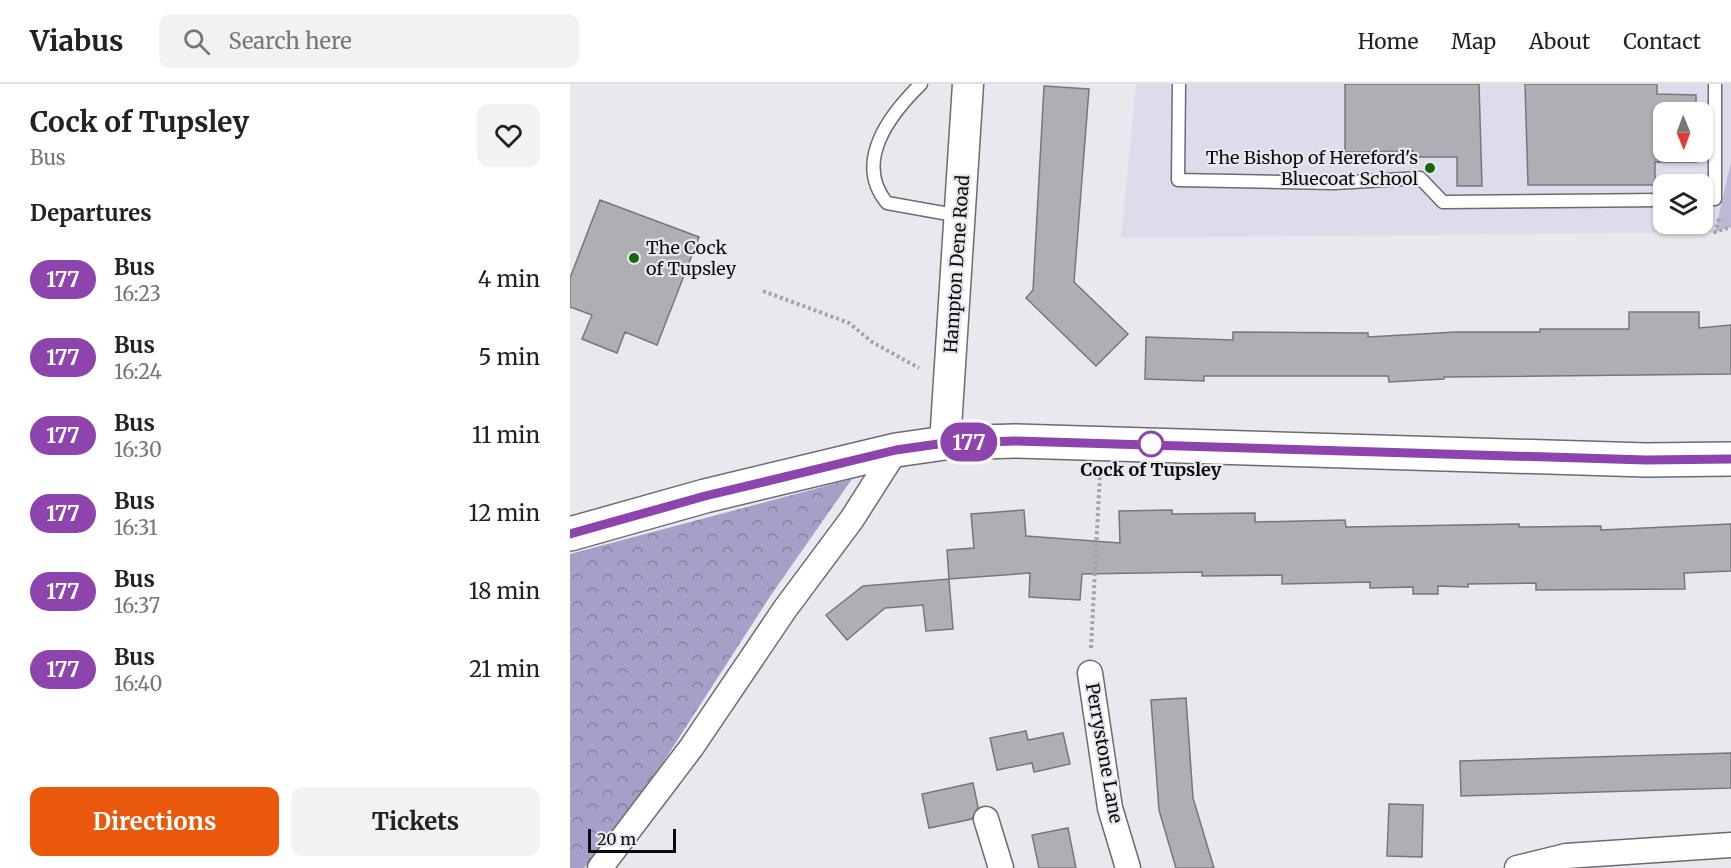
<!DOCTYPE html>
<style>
:root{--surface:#fff;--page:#f2f2f2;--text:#222;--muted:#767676;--line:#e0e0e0;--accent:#ea580c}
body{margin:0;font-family:Merriweather,serif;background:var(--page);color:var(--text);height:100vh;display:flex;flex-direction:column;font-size:22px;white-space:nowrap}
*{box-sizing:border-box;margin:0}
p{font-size:20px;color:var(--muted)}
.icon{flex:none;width:33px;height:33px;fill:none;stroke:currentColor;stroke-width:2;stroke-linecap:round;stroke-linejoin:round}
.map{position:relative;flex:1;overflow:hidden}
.drawer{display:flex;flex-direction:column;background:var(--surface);width:570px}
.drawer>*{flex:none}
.badge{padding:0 12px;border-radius:20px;font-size:21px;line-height:39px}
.needle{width:39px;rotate:179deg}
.tools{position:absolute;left:1083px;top:18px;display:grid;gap:12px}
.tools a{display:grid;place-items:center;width:60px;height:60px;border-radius:12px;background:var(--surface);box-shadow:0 2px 4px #0004;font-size:30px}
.scale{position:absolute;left:18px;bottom:15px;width:88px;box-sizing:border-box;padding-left:6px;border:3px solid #0c0c0e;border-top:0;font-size:16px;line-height:21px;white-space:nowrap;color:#0c0c0e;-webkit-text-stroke:4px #e9e8ef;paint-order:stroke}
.map>.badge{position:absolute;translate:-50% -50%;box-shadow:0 0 0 3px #fff}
h2{padding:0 30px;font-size:22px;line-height:54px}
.round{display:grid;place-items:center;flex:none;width:63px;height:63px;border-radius:12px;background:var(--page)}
.head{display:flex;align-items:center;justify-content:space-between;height:102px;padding:0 30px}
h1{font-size:28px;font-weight:700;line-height:45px}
.button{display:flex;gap:12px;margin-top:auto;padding:12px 30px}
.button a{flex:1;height:69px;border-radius:12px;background:var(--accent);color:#fff;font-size:24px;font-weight:700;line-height:69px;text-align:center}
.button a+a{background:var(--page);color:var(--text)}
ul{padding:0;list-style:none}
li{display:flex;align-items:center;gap:18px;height:78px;padding:0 30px}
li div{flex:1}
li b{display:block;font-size:22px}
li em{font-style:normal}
li .badge{min-width:66px;font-weight:700;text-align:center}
header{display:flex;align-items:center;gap:36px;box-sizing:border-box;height:84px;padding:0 30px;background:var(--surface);border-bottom:2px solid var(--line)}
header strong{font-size:28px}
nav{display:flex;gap:33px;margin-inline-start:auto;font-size:21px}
.search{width:420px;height:54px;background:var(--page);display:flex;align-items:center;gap:15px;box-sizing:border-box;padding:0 21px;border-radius:12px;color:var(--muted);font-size:22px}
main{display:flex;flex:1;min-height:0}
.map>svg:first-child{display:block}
.built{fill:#dedcea;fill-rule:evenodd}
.forest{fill:url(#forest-crowns)}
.park{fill:#bcb9d4}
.building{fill:#aeaeb4;stroke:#77767c;stroke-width:1.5}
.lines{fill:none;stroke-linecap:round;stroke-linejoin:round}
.service-casing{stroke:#6b6b70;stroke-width:15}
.minor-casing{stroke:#6b6b70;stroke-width:27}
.tertiary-casing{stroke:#6b6b70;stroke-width:33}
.trunk-casing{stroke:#6b6b70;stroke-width:36}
.path{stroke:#a5a4aa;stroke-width:4;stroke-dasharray:3 3;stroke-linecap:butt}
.service{stroke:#fff;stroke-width:12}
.minor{stroke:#fff;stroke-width:24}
.tertiary{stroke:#fff;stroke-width:30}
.trunk{stroke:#fff;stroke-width:33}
.line-casing{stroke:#fff;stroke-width:14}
.line{stroke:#8e44ad;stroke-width:9}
.poi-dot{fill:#16680a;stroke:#e9e8ef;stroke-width:2}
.stop-dot{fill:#fff;stroke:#8e44ad;stroke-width:3}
.labels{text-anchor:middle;stroke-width:4.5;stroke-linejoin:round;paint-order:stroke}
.poi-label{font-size:18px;fill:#0c0c0e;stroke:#e9e8ef;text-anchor:end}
.street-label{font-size:18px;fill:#0c0c0e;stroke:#e9e8ef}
.stop-label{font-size:18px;font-weight:bold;fill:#0c0c0e;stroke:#e9e8ef}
</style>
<header>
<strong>Viabus</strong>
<div class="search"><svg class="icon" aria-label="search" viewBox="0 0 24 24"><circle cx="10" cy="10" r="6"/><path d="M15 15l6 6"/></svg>Search here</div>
<nav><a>Home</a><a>Map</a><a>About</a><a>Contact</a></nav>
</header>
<main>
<section class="drawer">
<div class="head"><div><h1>Cock of Tupsley</h1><p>Bus</p></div><a class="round"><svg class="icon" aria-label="heart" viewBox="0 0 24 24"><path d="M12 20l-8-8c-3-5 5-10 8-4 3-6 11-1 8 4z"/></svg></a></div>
<h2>Departures</h2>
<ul>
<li><span class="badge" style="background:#8e44ad;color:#fff">177</span><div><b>Bus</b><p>16:23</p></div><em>4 min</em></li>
<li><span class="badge" style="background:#8e44ad;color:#fff">177</span><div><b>Bus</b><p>16:24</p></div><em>5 min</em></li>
<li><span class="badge" style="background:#8e44ad;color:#fff">177</span><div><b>Bus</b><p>16:30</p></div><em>11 min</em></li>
<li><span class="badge" style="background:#8e44ad;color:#fff">177</span><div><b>Bus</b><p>16:31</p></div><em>12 min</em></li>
<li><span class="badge" style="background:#8e44ad;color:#fff">177</span><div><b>Bus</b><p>16:37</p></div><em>18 min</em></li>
<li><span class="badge" style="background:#8e44ad;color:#fff">177</span><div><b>Bus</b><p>16:40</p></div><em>21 min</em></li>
</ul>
<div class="button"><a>Directions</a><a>Tickets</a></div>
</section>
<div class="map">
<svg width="1161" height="784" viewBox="0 0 1161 784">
<defs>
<pattern id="forest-crowns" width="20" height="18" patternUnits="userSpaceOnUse" patternTransform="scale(1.5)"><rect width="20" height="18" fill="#a6a0c8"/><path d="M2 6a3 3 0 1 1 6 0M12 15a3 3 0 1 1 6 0" fill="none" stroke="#8681a1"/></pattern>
</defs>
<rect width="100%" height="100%" fill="#e9e8ef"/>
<path class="built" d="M 566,0 L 1161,0 L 1161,143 L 1145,148 L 551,154 ZM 1094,28 L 1132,28 L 1132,68 L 1094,68 ZM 1094,100 L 1132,100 L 1132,140 L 1094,140 Z"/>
<path class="forest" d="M 282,395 L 201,511 L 65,722 L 14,784 L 0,784 L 0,470 Z"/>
<path class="park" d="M 1161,78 L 1161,143 L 1145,148 Z"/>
<path class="building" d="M 775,0 L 909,0 L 912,102 L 887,102 L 887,73 L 843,73 L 843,67 L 775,68 Z
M 955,0 L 1087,0 L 1087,10 L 1126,11 L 1126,28 L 1094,28 L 1094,68 L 1126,68 L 1126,78 L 1085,78 L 1085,101 L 958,101 Z
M 474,2 L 519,5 L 504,198 L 558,250 L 526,282 L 456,214 L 463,206 Z
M 30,116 L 129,153 L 87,261 L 55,248 L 47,269 L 12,255 L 22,231 L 0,223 L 0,194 Z
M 1059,228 L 1129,228 L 1129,244 L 1161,241 L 1161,290 L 874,293 L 874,295 L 819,298 L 818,292 L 634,292 L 634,297 L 575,295 L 576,253 L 663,256 L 663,248 L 798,249 L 798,253 L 886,248 L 970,248 L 970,245 L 1059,245 Z
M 454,426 L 456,452 L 550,459 L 549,427 L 602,426 L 602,430 L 685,429 L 685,438 L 775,436 L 776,443 L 949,440 L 949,443 L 1031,442 L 1031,446 L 1161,440 L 1161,487 L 1114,489 L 1115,505 L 966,506 L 966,499 L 898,500 L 898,503 L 868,502 L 868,510 L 843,510 L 843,503 L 800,504 L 800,498 L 712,500 L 712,491 L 632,492 L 632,488 L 512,490 L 510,516 L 459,513 L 460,489 L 379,495 L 377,466 L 404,464 L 401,430 Z
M 379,495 L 383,545 L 356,547 L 353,521 L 315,524 L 277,556 L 256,531 L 293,502 Z
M 616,614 L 623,714 L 644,784 L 606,784 L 589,726 L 581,616 Z
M 456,647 L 458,656 L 493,649 L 500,680 L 464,688 L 462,679 L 427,686 L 420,654 Z
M 1161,669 L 1161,704 L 891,712 L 890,677 Z
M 403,699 L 408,723 L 402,735 L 359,744 L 352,710 Z
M 819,720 L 853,721 L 852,773 L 817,772 Z
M 498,744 L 506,784 L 469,784 L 462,751 Z"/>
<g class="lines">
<defs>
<path id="service" d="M 351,0 C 320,30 283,78 317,119 L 390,132
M 609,0 L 608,96 L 765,99 L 850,94 L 873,118 L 1094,116
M 1132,115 L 1145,115 L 1145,0"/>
<path id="minor" d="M 520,589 L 540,724 L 558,784
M 416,735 L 431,784
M 30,784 L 121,664 L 215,525 L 282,435 L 326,366
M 947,784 L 996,772 L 1161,761"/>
<path id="tertiary" d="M 375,359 L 398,0"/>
<path id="trunk" d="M 0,450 L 135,412 L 326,366 L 375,359 L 445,357 L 1076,376 L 1161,375"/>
</defs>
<use href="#service" class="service-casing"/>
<use href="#minor" class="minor-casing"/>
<use href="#tertiary" class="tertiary-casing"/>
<use href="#trunk" class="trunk-casing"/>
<path class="path" d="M 1149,135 L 1145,148 L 1161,143
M 193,207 L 279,239 L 302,258 L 349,284
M 521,564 L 530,389"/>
<use href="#service" class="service"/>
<use href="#minor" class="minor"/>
<use href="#tertiary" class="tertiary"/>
<use href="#trunk" class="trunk"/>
</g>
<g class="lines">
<defs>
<path id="line" d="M 0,450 L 135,412 L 326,366 L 375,359 L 446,357 L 1076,376 L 1161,375"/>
</defs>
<use href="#line" class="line-casing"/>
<use href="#line" class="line"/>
</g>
<g class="poi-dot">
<circle cx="860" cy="84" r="6"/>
<circle cx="64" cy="174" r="6"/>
</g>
<circle class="stop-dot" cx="581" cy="360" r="12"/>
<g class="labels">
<g class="poi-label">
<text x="848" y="80">The Bishop of Hereford's<tspan x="848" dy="21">Bluecoat School</tspan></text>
<text x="76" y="170" text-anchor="start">The Cock<tspan x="76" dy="21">of Tupsley</tspan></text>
</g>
<g class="street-label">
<text transform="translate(387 180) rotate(-86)" y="6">Hampton Dene Road</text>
<text transform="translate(534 669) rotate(80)" y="6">Perrystone Lane</text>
</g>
<g class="stop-label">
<text x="581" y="392">Cock of Tupsley</text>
</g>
</g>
</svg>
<div class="tools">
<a><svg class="needle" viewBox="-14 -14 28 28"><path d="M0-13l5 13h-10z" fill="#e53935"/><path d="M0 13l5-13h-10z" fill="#767676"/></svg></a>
<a><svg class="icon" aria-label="layers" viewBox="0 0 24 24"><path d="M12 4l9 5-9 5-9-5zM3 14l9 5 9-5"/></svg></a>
</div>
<div class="scale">20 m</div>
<b class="badge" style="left:399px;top:358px;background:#8e44ad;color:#fff">177</b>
</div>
</main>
